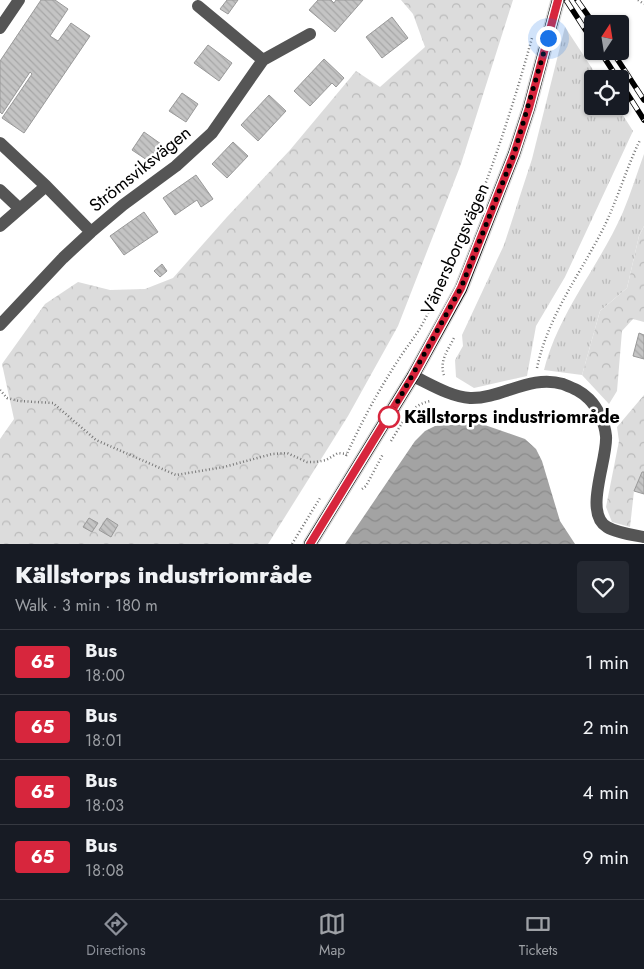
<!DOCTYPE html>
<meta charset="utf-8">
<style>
:root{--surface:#171b24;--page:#242831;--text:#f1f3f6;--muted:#9ea1a6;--line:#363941;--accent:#8c9099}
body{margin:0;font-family:Jost,sans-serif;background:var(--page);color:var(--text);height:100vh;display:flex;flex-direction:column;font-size:19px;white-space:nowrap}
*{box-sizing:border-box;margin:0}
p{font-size:16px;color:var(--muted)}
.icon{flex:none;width:28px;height:28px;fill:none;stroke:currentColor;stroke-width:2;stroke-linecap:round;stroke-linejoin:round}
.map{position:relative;height:544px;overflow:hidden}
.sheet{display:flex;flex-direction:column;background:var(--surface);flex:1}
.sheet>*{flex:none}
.badge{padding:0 10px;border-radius:4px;font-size:18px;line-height:32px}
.needle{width:32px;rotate:12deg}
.fabs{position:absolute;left:584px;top:15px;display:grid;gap:10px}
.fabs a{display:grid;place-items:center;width:45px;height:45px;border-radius:5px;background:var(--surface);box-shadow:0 1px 4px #0004;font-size:25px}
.you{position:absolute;width:25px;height:25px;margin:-12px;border:4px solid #fff;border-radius:50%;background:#1a73e8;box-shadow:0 0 0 8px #1a73e833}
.map>.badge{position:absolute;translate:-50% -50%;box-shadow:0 0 0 2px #fff}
.round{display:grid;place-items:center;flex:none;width:52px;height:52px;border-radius:5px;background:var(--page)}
.headline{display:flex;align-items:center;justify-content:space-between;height:85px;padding:0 15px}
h1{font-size:24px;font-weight:800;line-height:38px}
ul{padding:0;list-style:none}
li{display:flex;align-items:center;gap:15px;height:65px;padding:0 15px;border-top:1px solid var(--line)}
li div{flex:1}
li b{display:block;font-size:19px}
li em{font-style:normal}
li .badge{min-width:55px;font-weight:700;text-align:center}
.tab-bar{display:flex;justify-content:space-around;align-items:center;height:70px;border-top:1px solid var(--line);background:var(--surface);font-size:14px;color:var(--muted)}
.tab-bar a{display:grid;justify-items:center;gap:2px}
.tab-bar .on{color:var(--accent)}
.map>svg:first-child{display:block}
.grass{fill:url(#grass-tufts)}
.forest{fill:url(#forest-crowns)}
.water{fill:url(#water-waves)}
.building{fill:url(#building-back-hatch);stroke:#999}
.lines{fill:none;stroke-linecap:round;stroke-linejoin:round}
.major-casing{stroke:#dbdbdb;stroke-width:15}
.path{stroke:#777;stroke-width:2.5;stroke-dasharray:1 2.5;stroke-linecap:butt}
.minor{stroke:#555;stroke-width:12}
.major{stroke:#000;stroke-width:12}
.rail-casing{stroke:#000;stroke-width:5.5}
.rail{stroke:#fff;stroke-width:4;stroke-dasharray:11;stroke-linecap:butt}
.line-casing{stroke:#fff;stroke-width:11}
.line{stroke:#d7263d;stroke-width:8}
.walk{stroke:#000;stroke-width:5;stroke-dasharray:0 9}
.stop-dot{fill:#fff;stroke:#d7263d;stroke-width:2.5}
.labels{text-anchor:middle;stroke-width:5;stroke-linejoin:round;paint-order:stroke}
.street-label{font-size:18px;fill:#000;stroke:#fff}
.stop-label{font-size:18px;font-weight:bold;fill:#000;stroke:#fff;text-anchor:start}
</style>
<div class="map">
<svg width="644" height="544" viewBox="0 0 644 544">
<defs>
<pattern id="grass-tufts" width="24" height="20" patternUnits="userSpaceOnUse" patternTransform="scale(1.25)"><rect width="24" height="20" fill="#dcdcdc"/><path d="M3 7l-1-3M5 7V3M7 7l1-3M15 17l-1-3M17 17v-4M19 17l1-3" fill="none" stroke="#bbb"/></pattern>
<pattern id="forest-crowns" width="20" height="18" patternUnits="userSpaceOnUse" patternTransform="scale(1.25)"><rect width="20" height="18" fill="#dcdcdc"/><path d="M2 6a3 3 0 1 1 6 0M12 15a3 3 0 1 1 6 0" fill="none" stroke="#bbb"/></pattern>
<pattern id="water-waves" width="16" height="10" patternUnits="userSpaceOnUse" patternTransform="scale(1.25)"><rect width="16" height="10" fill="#a3a3a3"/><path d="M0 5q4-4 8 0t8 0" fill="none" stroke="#8b8b8b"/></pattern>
<pattern id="building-back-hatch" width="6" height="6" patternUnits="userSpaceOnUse" patternTransform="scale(1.25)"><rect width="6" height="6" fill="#c4c4c4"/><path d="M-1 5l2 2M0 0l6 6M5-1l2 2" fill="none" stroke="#a7a7a7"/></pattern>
</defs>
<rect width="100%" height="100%" fill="#fff"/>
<path class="grass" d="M 565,27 L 599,79 L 592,79 L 592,106 L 617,106 L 633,131 L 565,277 L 536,326 L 527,376 L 474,388 L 456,377 L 455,360 L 463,346 L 462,335 L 504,245 L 532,159 Z
M 644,154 L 644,226 L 639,236 L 627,288 L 600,311 L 582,375 L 544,370 C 559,311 599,267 623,212 C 631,193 637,173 644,154 Z"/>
<path class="forest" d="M 401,0 L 513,0 L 461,164 L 398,326 L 348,416 L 268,544 L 0,544 L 0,439 L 14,419 L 2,364 L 45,304 L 78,282 L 110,290 L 145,289 L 173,278 L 227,217 L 290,150 L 356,71 L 380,87 L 425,47 L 413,14 Z
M 644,226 L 644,322 L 633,319 L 622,331 L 617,391 L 609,404 L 582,375 L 600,311 L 627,288 L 639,236 Z
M 644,395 L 644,472 L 642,472 L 634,491 L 630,527 L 612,522 L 606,507 L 619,441 L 617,427 Z"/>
<path class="water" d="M 479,423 L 525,439 L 536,449 L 542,461 L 560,521 L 575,544 L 345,544 L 415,441 L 425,431 L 435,426 Z"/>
<path class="building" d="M 41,0 L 55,0 L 68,9 L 50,36 L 58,41 L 71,23 L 90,36 L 24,133 L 2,118 L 32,74 L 30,72 L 2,114 L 0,112 L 0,61 Z
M 227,0 L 238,0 L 228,14 L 220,9 Z
M 318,0 L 331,0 L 334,3 L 336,0 L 363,0 L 335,32 L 309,10 Z
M 392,17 L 408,38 L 382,58 L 366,37 Z
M 208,45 L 232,63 L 219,81 L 194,63 Z
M 324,59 L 344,78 L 336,87 L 332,83 L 310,106 L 294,91 Z
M 182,93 L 198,104 L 186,122 L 169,111 Z
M 269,95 L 286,111 L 258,141 L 241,125 Z
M 144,132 L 161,144 L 150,162 L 132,150 Z
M 233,142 L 248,156 L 227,178 L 212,164 Z
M 196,175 L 213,199 L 201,207 L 197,200 L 175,215 L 163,198 Z
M 144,212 L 158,232 L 124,255 L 110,236 Z
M 162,264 L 167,271 L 160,277 L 154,271 Z
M 639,333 L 644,335 L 644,359 L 633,356 Z
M 642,472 L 644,472 L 644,494 L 634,491 Z
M 89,518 L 98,523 L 92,532 L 83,527 Z
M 107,518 L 118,525 L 111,537 L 99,530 Z"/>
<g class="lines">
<defs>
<path id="major" d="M 310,544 L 413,376 L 461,289 L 514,154 L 529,108 L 558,0"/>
</defs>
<use href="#major" class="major-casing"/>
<path class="path" d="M 638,0 L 644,4
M 537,368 C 548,316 579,276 603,229 C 617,201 626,169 640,140
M 444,375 C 439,361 448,350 454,338
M 0,390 L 7,398 L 19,401 L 53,403 L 96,440 L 176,475 L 224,467 L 272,454 L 287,453 L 307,462 L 316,462 L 326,460 L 338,453 L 347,454
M 391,441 C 402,424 410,404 431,401
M 346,456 C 361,423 379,389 399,359 C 407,346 417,335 424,321 C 472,232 505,135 532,38
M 362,489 L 366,486 L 383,454
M 292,544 L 320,498"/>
<path class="minor" d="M 198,6 L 263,60
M 0,28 L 19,0
M 0,143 L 46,186 L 91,232
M 0,190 L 19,208
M 0,226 L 46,186
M 0,325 L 63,258 L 91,232 L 123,205 L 176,166 L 212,133 L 263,60 L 310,34
M 413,376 C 430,384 451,397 470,398 C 502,399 530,374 563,384 C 573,388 581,391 589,399 C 598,408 605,424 606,436 C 608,459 583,513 607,527 C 617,533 633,535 644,537"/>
<use href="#major" class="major"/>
<defs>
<path id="rail" d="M 566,0 L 592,40
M 577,0 L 594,24
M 600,51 L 618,79
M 612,51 L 644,100
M 620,82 L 644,120"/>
</defs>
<use href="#rail" class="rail-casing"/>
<use href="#rail" class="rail"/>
</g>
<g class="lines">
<defs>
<path id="line" d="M 310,544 L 413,376 L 461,288 L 514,154 L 529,108 L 558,0"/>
</defs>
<use href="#line" class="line-casing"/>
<use href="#line" class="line"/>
<path class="walk" d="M 389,417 L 461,288 L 514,154 L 548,38"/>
</g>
<circle class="stop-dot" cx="389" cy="417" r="10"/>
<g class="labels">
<g class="street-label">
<text transform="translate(140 169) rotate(-39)" y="6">Strömsviksvägen</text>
<text transform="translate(455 249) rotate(-66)" y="6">Vänersborgsvägen</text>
</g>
<g class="stop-label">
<text x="404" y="423">Källstorps industriområde</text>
</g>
</g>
</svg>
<div class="fabs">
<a><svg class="needle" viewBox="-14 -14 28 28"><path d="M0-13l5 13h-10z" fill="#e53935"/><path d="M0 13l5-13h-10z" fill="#9ea1a6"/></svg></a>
<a><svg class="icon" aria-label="locate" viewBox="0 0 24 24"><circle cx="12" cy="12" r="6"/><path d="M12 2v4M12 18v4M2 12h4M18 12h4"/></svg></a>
</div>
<div class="you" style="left:548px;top:38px"></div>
</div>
<section class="sheet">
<div class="headline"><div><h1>Källstorps industriområde</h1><p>Walk · 3 min · 180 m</p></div><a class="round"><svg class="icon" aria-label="heart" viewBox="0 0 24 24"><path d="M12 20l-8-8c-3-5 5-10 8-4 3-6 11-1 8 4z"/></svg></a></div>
<ul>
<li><span class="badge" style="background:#d7263d;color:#fff">65</span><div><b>Bus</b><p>18:00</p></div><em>1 min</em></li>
<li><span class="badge" style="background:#d7263d;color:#fff">65</span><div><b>Bus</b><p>18:01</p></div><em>2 min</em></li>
<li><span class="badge" style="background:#d7263d;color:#fff">65</span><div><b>Bus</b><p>18:03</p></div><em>4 min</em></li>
<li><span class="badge" style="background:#d7263d;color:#fff">65</span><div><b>Bus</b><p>18:08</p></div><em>9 min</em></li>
</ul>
</section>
<nav class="tab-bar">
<a class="on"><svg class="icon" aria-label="directions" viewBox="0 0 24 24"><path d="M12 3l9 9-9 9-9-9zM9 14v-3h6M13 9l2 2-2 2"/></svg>Directions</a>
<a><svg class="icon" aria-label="map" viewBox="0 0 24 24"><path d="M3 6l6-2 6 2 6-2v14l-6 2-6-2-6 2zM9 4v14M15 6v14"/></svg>Map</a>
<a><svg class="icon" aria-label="tickets" viewBox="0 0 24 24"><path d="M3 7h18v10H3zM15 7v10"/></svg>Tickets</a>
</nav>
